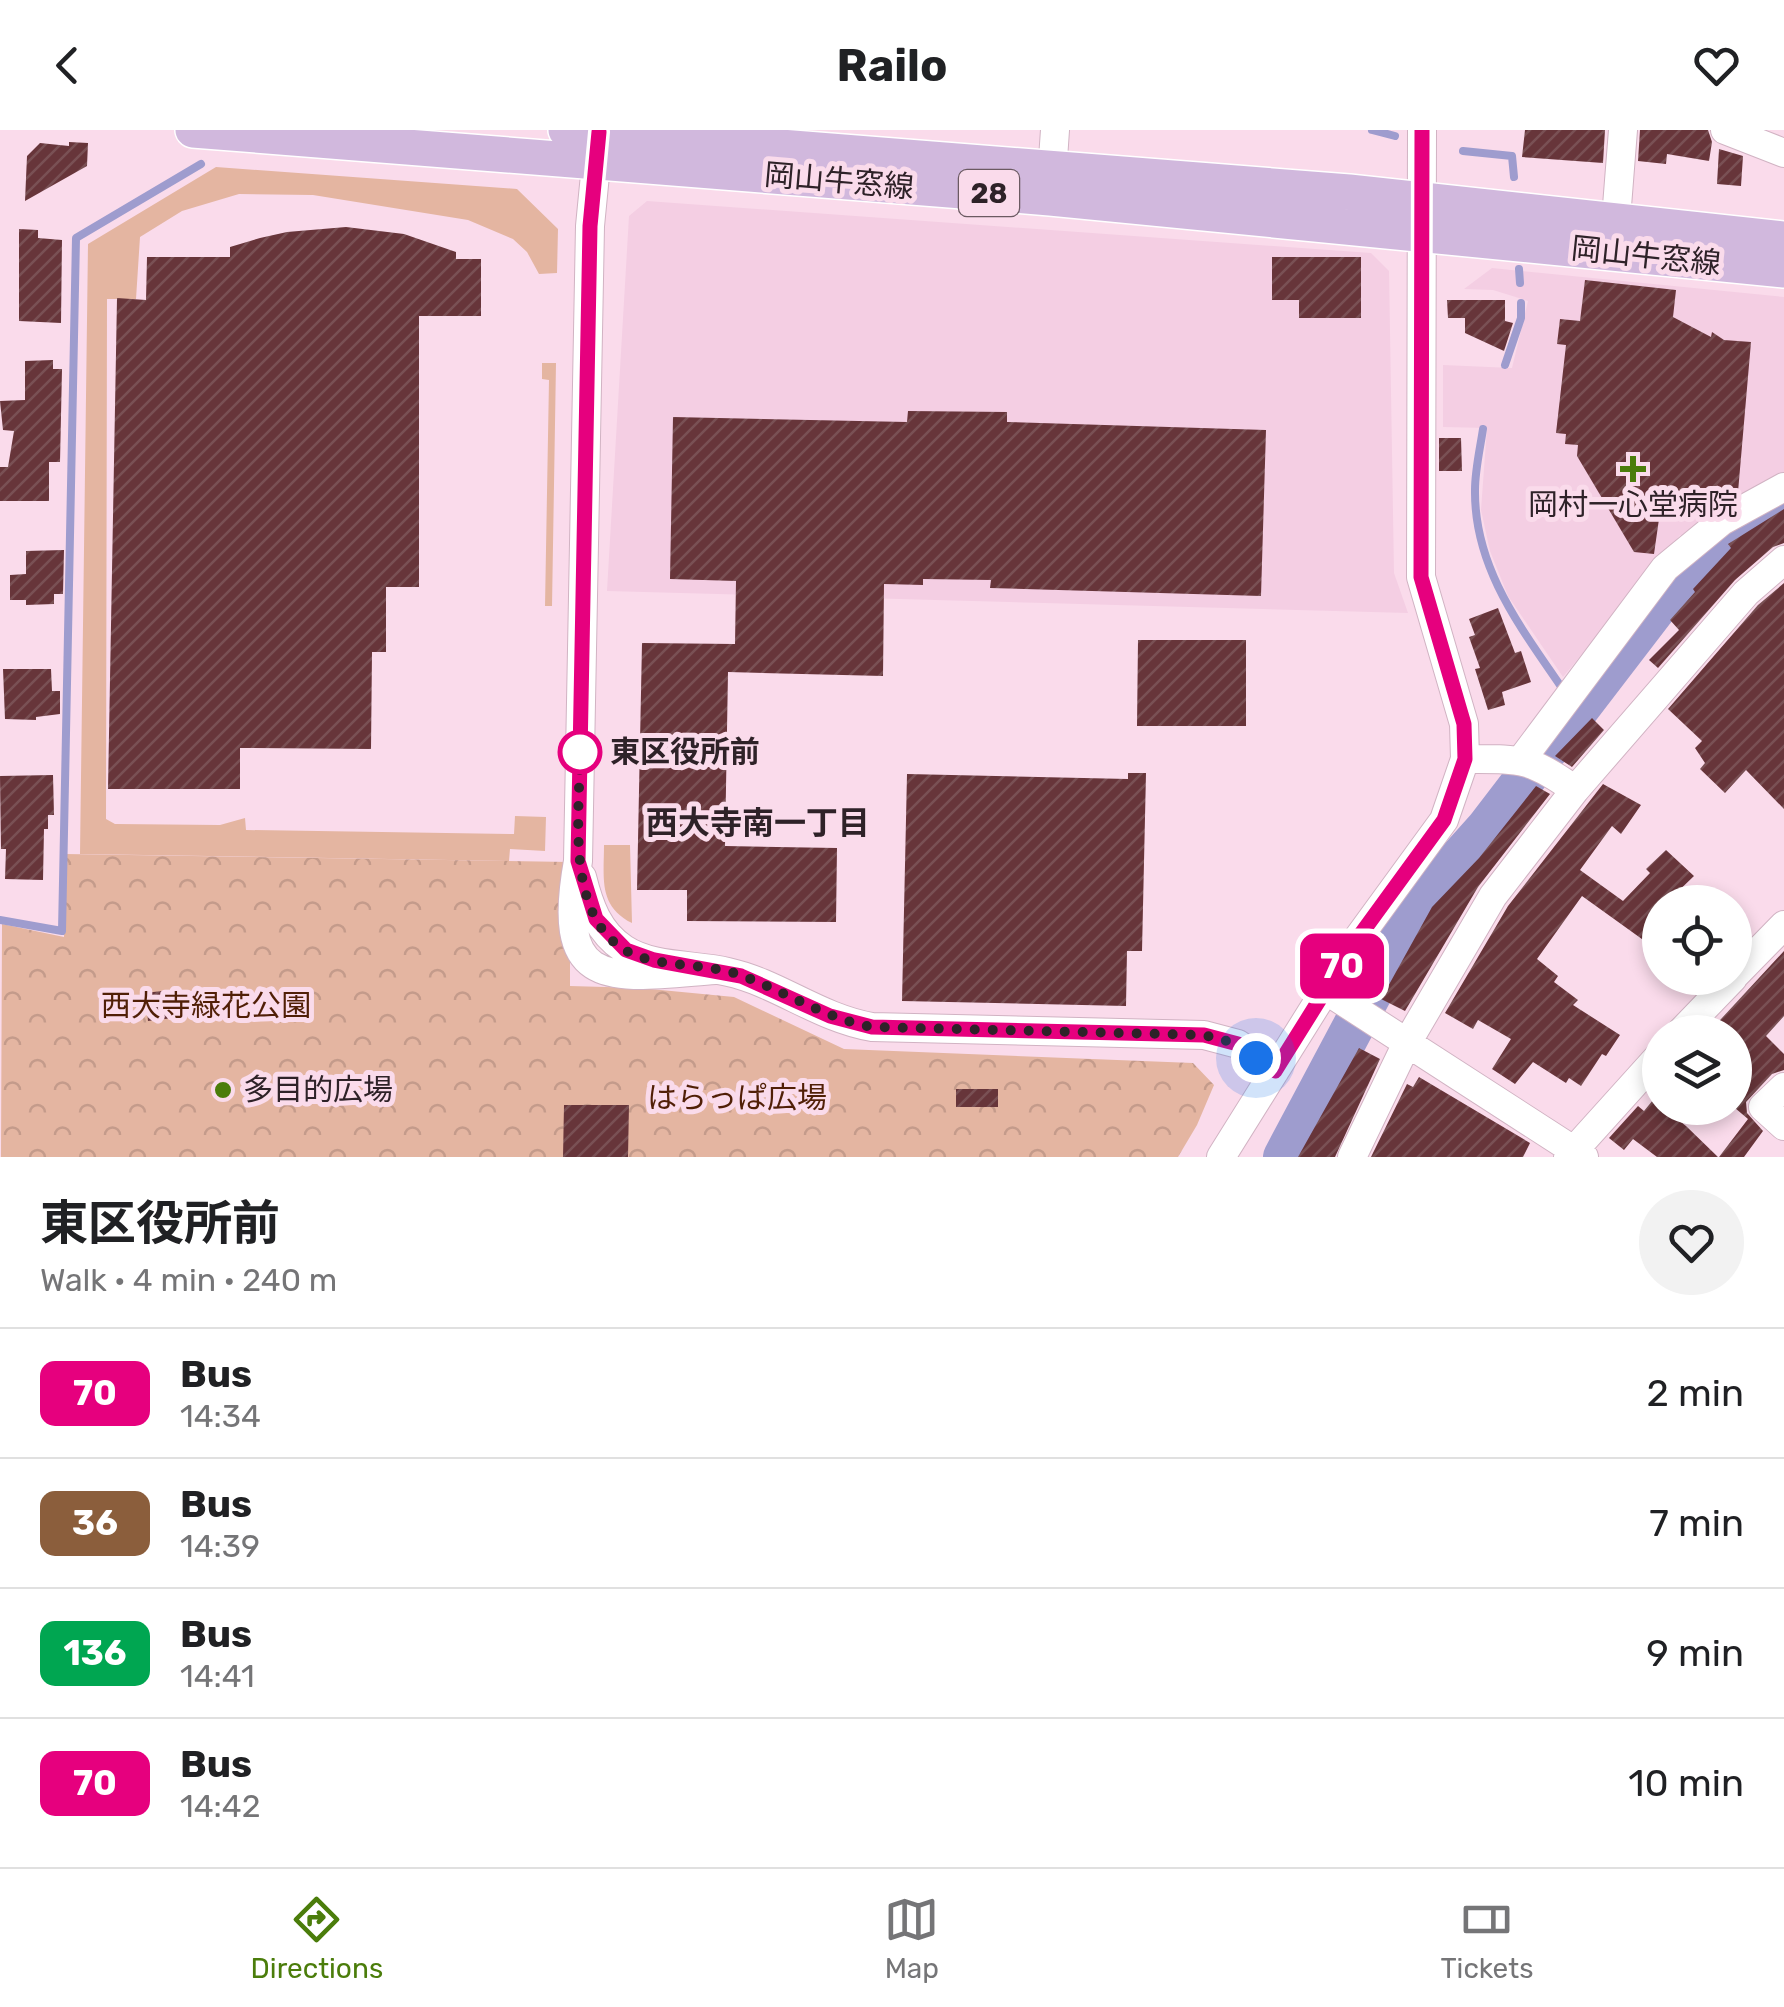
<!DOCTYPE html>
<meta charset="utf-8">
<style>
:root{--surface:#fff;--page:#f2f2f2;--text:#202124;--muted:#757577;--line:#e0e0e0;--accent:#4b7d0b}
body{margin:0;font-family:Rubik,"Noto Sans JP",sans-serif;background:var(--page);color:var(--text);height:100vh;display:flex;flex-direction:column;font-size:38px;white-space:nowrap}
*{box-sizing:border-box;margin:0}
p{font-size:32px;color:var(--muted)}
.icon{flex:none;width:55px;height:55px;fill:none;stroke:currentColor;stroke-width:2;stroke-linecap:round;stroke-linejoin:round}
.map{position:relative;height:1027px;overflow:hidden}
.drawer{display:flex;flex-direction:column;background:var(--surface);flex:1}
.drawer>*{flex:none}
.badge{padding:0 20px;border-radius:15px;font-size:35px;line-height:65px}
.controls{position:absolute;left:1642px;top:755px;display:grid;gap:20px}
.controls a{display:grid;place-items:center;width:110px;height:110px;border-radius:50%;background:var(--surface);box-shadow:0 5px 15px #0003;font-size:50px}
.you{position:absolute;width:50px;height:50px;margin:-25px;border:8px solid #fff;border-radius:50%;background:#1a73e8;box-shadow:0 0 0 15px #1a73e833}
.map>.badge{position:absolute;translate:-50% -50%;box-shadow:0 0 0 5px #fff}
.round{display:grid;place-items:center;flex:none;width:105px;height:105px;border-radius:52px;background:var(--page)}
.head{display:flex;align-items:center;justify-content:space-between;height:170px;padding:0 40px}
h1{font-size:48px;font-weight:700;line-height:75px}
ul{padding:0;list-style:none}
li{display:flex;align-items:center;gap:30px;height:130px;padding:0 40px;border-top:2px solid var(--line)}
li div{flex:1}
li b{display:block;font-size:38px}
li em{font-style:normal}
li .badge{min-width:110px;font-weight:700;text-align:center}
header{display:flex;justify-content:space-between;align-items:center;height:130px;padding:0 40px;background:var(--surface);font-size:45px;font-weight:700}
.tab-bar{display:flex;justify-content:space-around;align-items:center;height:140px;border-top:2px solid var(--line);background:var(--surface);font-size:28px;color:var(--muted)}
.tab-bar a{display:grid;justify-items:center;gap:5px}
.tab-bar .active{color:var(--accent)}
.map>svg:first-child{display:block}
.built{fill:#f4cee3}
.grass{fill:#e4b5a1}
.park{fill:url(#park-crowns)}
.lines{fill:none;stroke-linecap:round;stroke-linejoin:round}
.stream{stroke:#9e9cce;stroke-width:8}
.river{stroke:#9e9cce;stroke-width:42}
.building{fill:url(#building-hatch)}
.minor-casing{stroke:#d1b3c3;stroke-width:30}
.major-casing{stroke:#fff;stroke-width:38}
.minor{stroke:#fff;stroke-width:28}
.major{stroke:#d1b8dd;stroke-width:35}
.line-casing{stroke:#fff;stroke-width:22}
.line{stroke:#e6007e;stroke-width:15}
.walk{stroke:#2e2228;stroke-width:10;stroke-dasharray:0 18}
.poi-dot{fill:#4b7d0b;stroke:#fadbeb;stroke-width:4}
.stop-dot{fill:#fff;stroke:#e6007e;stroke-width:5}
.labels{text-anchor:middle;stroke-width:10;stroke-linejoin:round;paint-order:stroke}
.shield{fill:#fadbeb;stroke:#6b5a62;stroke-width:2.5}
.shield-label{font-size:28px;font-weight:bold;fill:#2e2228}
.street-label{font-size:30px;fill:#2e2228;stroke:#fadbeb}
.poi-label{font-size:30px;fill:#2e2228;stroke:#fadbeb}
.stop-label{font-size:30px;font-weight:bold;fill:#2e2228;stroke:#fadbeb;text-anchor:start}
.park-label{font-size:30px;fill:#501f06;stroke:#fadbeb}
.neighbourhood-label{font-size:32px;font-weight:bold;fill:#2e2228;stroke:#fadbeb}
</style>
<header><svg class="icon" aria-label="back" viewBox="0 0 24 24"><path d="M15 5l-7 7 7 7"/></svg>Railo<svg class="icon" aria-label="heart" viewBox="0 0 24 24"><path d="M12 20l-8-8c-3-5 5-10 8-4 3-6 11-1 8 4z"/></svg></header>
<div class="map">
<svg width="1784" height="1027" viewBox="0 0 1784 1027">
<defs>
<pattern id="park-crowns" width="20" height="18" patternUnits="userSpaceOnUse" patternTransform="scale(2.5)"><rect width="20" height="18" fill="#e4b5a1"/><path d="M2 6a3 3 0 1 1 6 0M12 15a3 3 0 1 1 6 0" fill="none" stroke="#c49b8b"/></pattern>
<pattern id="building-hatch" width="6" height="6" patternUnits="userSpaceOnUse" patternTransform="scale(2.5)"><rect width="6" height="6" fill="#67353a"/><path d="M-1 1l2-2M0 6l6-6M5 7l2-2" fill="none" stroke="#795054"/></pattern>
</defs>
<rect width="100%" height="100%" fill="#fadbeb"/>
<path class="built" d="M 647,71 L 1371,123 L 1389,141 L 1394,443 L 1408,483 L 607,461 L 629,86 Z
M 1492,138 L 1784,167 L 1784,344 L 1685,409 L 1680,405 L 1563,547 L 1508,466 L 1490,421 L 1481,380 L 1487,298 L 1443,297 L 1443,235 L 1512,238 L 1528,171 L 1493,160 L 1464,159 Z"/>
<path class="grass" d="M 216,37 L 517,59 L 558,99 L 557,143 L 539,144 L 527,122 L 513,109 L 468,90 L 313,65 L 239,64 L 182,81 L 140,107 L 136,169 L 107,169 L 106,689 L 115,694 L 220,695 L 245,688 L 246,700 L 514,704 L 515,686 L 546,687 L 545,721 L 510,719 L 509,731 L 80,724 L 88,114 Z
M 542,233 L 556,233 L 552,476 L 545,476 L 549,250 L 542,249 Z
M 604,715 L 630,715 L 632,793 C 598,776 604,748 604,715 Z"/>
<path class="park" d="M 65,724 L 570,732 L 570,856 L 640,858 L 734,867 L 844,919 L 1193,933 L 1214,955 L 1197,995 L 1178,1027 L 1,1027 L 2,794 L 64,807 Z"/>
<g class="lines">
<path class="stream" d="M 1372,0 L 1395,6
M 1463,21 L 1512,26 L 1514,47
M 1519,139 L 1520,153
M 1505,235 L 1521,188 L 1521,173
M 1483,299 C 1480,319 1475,340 1475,360 C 1474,439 1522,499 1564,561
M 0,790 L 62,801 L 76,108 L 201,34"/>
<path class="river" d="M 1284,1027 L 1418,775 L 1487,698 L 1664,467 L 1730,401 L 1766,380"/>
</g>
<path class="building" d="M 1525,0 L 1605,0 L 1603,33 L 1522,27 Z
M 1640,0 L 1708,0 L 1712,12 L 1709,31 L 1667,24 L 1666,34 L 1638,31 Z
M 69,12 L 88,13 L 87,36 L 25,71 L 27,26 L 40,13 L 69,16 Z
M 1719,19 L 1743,26 L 1741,56 L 1717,54 Z
M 346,97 L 404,104 L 456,122 L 456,129 L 481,129 L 481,186 L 419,186 L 419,457 L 386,457 L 386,522 L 372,522 L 371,619 L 240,618 L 240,659 L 108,659 L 117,168 L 146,170 L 147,127 L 230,127 L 230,117 L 260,108 L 287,102 Z
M 19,99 L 38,100 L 38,108 L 62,110 L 61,193 L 19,191 Z
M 1272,127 L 1361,127 L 1361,188 L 1299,188 L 1299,170 L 1272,170 Z
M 1585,150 L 1676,160 L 1673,187 L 1711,207 L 1712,202 L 1724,210 L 1751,212 L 1738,362 L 1729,367 L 1721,366 L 1721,372 L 1701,386 L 1660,382 L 1654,424 L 1634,422 L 1577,326 L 1578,315 L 1565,314 L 1566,304 L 1556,303 L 1566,215 L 1557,214 L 1560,189 L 1580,191 Z
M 1447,170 L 1505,170 L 1505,191 L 1513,193 L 1504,221 L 1465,203 L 1465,188 L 1448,188 Z
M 53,230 L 53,239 L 62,239 L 60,332 L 49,332 L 49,371 L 0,371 L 0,337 L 8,337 L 14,301 L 3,300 L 0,271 L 25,270 L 25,231 Z
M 908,281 L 1007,282 L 1007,292 L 1266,300 L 1261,466 L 990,458 L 991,450 L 923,449 L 923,455 L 884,454 L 883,546 L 728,542 L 725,716 L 837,718 L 836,792 L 687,791 L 687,760 L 637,760 L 642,513 L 735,514 L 736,451 L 670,449 L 673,287 L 907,292 Z
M 1439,308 L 1461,308 L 1462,341 L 1439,341 Z
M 1784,379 L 1784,413 L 1773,417 L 1735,450 L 1658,538 L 1649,530 L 1679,500 L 1670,490 L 1695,462 L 1693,459 L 1731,418 L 1728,414 Z
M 64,420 L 63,464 L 54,464 L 54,474 L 26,475 L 26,470 L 10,470 L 10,445 L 26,444 L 26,421 Z
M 1784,453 L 1784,679 L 1746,640 L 1725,663 L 1700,639 L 1705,633 L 1695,618 L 1702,611 L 1668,579 L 1758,475 Z
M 1498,478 L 1515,523 L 1521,521 L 1531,552 L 1502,562 L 1505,575 L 1488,580 L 1475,539 L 1480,538 L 1469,507 L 1475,505 L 1469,489 Z
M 1138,510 L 1246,510 L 1246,596 L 1137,596 Z
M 3,539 L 51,539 L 52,561 L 60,561 L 60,584 L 36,587 L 36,590 L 5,589 Z
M 1592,588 L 1604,600 L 1572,637 L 1555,626 Z
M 1128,643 L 1146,643 L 1142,821 L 1127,821 L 1126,876 L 902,871 L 907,644 L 1128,649 Z
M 53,645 L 54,685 L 48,685 L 48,699 L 44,699 L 43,750 L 5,749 L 6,719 L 1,719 L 0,646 Z
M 1603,654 L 1641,675 L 1621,704 L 1612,696 L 1580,740 L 1623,771 L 1650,743 L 1646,739 L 1666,720 L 1694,746 L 1667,772 L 1660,772 L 1660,822 L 1582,766 L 1537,829 L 1558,846 L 1554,852 L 1578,870 L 1573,875 L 1620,905 L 1606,926 L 1602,924 L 1581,956 L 1569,948 L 1566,953 L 1533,932 L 1515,954 L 1492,939 L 1511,909 L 1478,890 L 1473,899 L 1445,883 L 1508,776 Z
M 1536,656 L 1550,664 L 1478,757 L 1405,881 L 1381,869 L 1432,777 L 1479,728 Z
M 1784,821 L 1784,886 L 1766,906 L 1784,924 L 1784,940 L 1772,944 L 1746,972 L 1747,983 L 1763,1001 L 1744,1027 L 1719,1027 L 1748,989 L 1735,978 L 1735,902 L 1709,902 Z
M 179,859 L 182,887 L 148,891 L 145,863 Z
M 1359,918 L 1380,929 L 1335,1027 L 1298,1027 Z
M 1419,947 L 1530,1013 L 1523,1027 L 1371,1027 L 1407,954 L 1413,957 Z
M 956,959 L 998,959 L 998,977 L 956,977 Z
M 1653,970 L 1686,996 L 1718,1027 L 1657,1027 L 1633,1009 L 1624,1020 L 1609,1008 L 1638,976 L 1644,981 Z
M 564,975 L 629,975 L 628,1027 L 563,1027 Z"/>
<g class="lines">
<defs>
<path id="minor" d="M 1725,0 L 1784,23
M 598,14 L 590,96 L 578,731 C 554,863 611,848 715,840
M 1051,58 L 1055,0
M 1616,89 L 1623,0
M 1465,629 C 1520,629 1530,627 1575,660
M 1522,629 L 1665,438 L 1722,391 L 1784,357
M 582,747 C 589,775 598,802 624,819 C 653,838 695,834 728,842 C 778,853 819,888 872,897 L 1204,905 L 1238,914 L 1275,941
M 1735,845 L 1784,795
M 1327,861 L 1584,1027
M 1681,902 L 1733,848
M 1784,957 L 1763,977 L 1784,996
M 1221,1027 L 1358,808 L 1444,690 L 1465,629 L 1464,594 L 1421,447 L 1422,0
M 1352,1027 L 1407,913 L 1493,766 L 1575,660 L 1746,463 L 1784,430
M 1568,1027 L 1660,925"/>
<path id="major" d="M 193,0 L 1050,68 L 1784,140
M 566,0 L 1349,62 L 1784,109"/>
</defs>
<use href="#minor" class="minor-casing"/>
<use href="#major" class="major-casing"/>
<use href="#minor" class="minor"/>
<use href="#major" class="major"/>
</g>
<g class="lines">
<defs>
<path id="line" d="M 599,2 L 590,96 L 578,731 L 596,789 L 626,820 L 654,830 L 741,846 L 830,886 L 872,897 L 1204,905 L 1238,914 L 1275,941 L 1358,808 L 1444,690 L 1465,629 L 1464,594 L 1421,447 L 1422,0"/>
</defs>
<use href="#line" class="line-casing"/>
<use href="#line" class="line"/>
<path class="walk" d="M 580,622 C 580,685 562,800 640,827 C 671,837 706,834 737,844 C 784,860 823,888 872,897 L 1204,905 L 1238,914 L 1256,928"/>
</g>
<g class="poi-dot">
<path d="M1628 324h10v10h10v10h-10v10h-10v-10h-10v-10h10z"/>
<circle cx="223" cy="960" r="10"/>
</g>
<circle class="stop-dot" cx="580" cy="622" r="20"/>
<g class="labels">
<rect class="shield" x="959" y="40" width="60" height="46" rx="8"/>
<g class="shield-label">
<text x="989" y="73">28</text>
</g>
<g class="street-label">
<text transform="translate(839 51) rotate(5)" y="10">岡山牛窓線</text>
<text transform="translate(1646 126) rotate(6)" y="10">岡山牛窓線</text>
</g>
<g class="poi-label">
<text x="1633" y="385">岡村一心堂病院</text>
<text x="243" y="970" text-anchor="start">多目的広場</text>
</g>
<g class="stop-label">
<text x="610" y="632">東区役所前</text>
</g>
<g class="park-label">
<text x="206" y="886">西大寺緑花公園</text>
<text x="737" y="978">はらっぱ広場</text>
</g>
<g class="neighbourhood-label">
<text x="758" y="704">西大寺南一丁目</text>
</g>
</g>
</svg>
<div class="controls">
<a><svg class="icon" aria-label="locate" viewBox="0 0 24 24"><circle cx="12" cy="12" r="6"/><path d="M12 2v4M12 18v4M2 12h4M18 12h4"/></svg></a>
<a><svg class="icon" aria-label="layers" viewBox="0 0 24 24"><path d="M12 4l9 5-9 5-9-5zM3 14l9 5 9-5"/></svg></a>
</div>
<div class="you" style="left:1256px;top:928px"></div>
<b class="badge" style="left:1342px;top:836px;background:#e6007e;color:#fff">70</b>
</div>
<section class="drawer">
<div class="head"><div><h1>東区役所前</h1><p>Walk · 4 min · 240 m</p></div><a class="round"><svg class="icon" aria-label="heart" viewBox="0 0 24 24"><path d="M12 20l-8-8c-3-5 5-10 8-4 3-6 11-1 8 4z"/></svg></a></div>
<ul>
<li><span class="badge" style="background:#e6007e;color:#fff">70</span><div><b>Bus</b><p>14:34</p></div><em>2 min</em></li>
<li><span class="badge" style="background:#8b5e3c;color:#fff">36</span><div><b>Bus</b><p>14:39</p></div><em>7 min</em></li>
<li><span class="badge" style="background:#00a651;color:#fff">136</span><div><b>Bus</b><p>14:41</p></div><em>9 min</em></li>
<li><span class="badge" style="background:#e6007e;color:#fff">70</span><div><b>Bus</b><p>14:42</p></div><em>10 min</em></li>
</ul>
</section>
<nav class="tab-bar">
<a class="active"><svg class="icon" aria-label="directions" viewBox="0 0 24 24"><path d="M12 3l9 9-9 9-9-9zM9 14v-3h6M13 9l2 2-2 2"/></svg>Directions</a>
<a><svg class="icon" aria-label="map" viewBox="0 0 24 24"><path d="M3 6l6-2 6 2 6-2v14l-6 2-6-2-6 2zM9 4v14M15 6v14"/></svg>Map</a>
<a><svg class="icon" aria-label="tickets" viewBox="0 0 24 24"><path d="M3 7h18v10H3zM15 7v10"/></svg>Tickets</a>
</nav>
